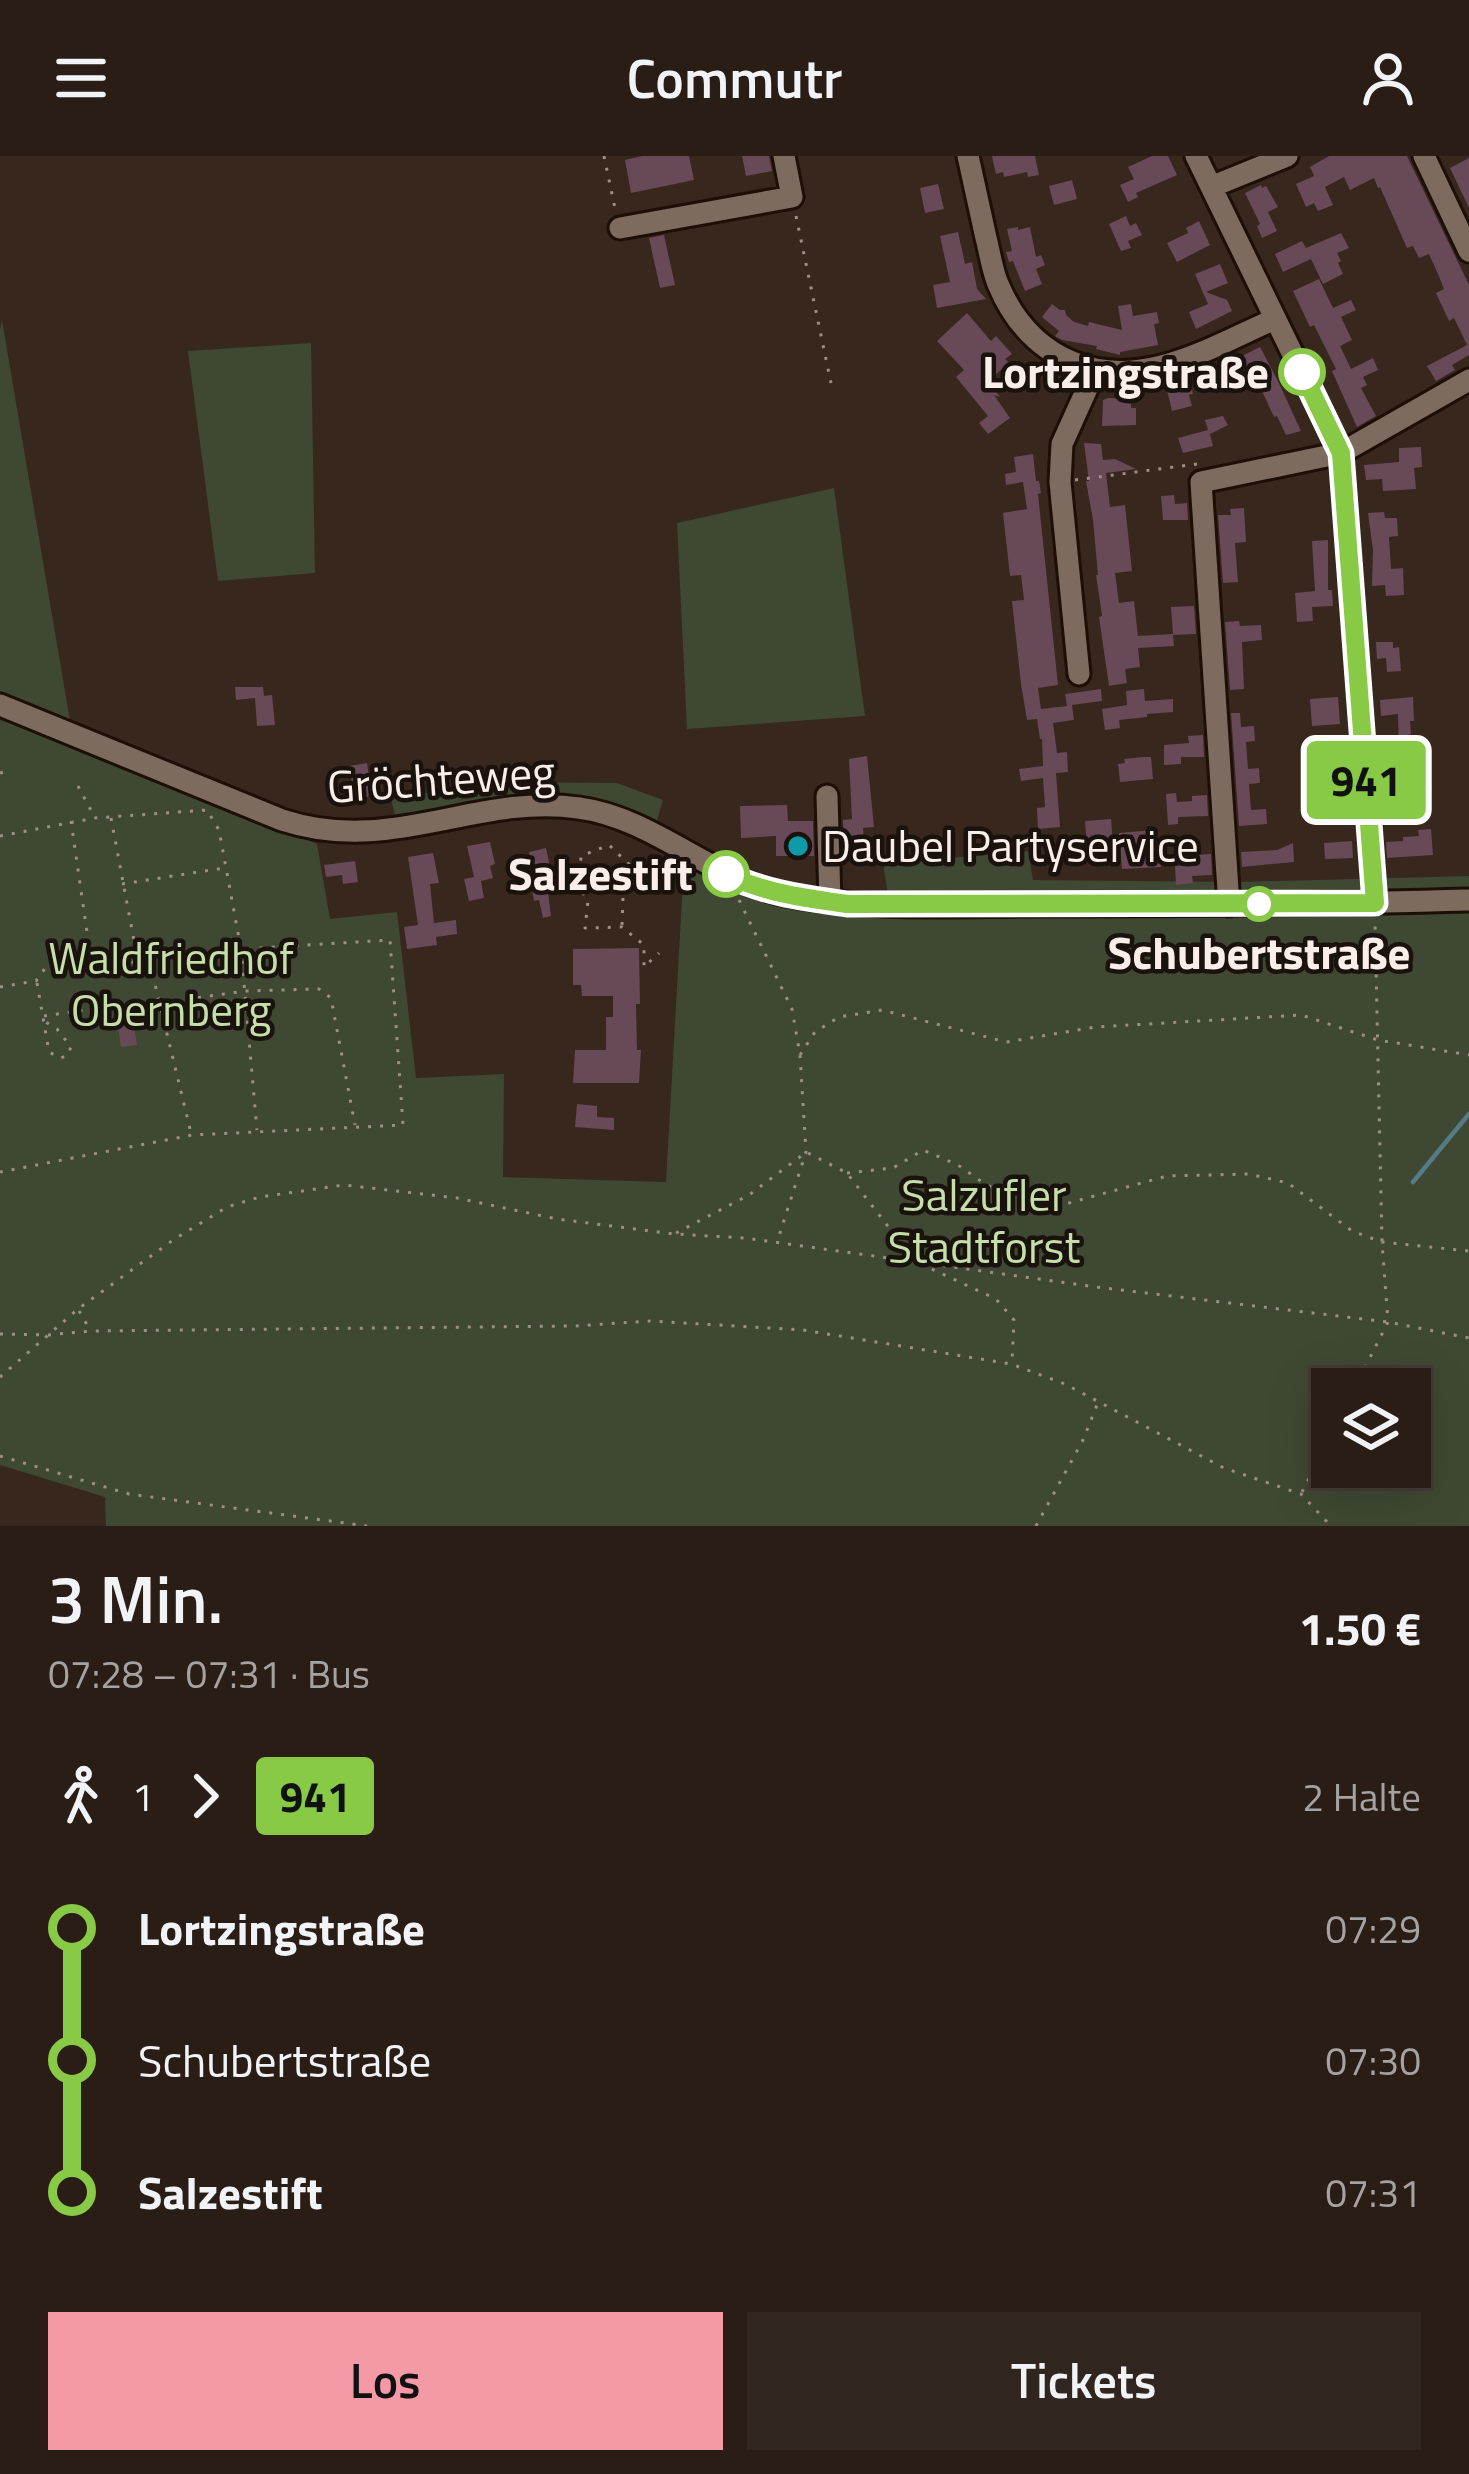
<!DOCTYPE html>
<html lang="de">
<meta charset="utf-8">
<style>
:root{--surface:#291d16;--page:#31261f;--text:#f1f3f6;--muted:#a5a2a1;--line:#453b35;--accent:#f49aa6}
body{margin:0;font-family:"Titillium Web",sans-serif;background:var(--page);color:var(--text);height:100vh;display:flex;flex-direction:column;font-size:45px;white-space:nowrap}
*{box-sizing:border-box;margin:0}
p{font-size:39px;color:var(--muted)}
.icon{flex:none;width:66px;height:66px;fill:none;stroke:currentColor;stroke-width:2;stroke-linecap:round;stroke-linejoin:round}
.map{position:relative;height:1370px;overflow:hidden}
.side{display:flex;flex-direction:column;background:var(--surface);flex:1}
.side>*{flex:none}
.badge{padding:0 24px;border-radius:9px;font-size:42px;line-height:78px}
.controls{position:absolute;left:1311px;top:1212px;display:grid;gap:24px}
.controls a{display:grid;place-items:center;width:120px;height:120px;border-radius:0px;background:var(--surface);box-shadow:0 12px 48px #0002,0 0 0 3px var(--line);font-size:60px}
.map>.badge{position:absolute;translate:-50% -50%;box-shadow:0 0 0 6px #fff}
.legs{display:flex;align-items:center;gap:18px;height:132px;padding:0 48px;font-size:39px}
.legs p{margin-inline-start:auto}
.overview{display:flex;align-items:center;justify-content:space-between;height:204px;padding:0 48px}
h1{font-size:66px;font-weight:600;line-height:90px}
.action{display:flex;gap:24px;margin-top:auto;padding:24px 48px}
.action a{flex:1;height:138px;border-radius:0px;background:var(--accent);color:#111;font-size:48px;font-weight:600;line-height:138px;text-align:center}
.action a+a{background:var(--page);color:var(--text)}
ul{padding:0 48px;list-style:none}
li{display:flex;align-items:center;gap:42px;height:132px;font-size:45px}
li i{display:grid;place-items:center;width:18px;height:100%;margin:0 15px;background:currentColor}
li i::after{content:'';width:30px;height:30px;margin:-15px;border:9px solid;border-radius:50%;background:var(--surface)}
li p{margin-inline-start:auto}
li:first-child i{background:linear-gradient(#0000 50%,currentColor 0)}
li:last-child i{background:linear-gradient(currentColor 50%,#0000 0)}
header{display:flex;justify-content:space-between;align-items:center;height:156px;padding:0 48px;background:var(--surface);font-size:54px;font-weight:600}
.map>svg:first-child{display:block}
.green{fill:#3e4832;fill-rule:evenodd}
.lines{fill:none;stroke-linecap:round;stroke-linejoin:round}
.stream{stroke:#557c86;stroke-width:4.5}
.building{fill:#684957}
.minor-casing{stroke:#1d0f06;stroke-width:27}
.path{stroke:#9d8f87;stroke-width:3;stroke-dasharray:3 9;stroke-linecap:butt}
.minor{stroke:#7d6b5f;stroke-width:21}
.line-1-casing{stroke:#fff;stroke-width:27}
.line-1{stroke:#88c946;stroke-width:18}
.stop-1-dot{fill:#fff;stroke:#88c946;stroke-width:6}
.culture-dot{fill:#0f9aa8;stroke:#19120d;stroke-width:4.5}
.labels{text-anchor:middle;stroke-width:9;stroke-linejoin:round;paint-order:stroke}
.stop-label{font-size:45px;font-weight:bold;fill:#f9eee8;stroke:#19120d;text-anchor:end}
.street-label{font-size:45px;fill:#f9eee8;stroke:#19120d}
.poi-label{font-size:45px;fill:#f9eee8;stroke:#19120d;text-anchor:start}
.park-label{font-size:45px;fill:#c6dfaa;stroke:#19120d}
</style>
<header><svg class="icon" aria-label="menu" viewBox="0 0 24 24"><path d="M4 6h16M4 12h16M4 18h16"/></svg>Commutr<svg class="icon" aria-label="person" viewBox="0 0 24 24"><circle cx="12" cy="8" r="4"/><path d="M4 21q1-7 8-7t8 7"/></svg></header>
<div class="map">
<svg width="1469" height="1370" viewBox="0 0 1469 1370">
<rect width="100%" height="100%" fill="#37271d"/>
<path class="green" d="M 2,164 L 70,565 L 0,537 L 0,174 Z
M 311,187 L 315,417 L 218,425 L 188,195 Z
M 834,332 L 865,560 L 687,573 L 677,367 Z
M 0,562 L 317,688 L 330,763 L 397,756 L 416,922 L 504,918 L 503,1021 L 666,1026 L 684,707 L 748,742 L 847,760 L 1469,753 L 1469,1370 L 106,1370 L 105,1341 L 0,1309 ZM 1332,1233 L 1410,1233 L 1410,1311 L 1332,1311 Z
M 492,626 L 617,627 L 663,644 L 654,675 L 608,651 L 397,668 L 391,643 Z
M 1028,695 L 1033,724 L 1237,726 L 1469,720 L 1469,734 L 1094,743 L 1023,738 L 888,739 L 883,708 Z"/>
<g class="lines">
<path class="stream" d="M 1413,1026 L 1469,958"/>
</g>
<path class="building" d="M 642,0 L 689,0 L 694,24 L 631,37 L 625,4 Z
M 742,0 L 769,0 L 772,15 L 746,20 Z
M 992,0 L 1035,0 L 1039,19 L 1028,21 L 1027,16 L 1004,21 L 1003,16 L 996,18 Z
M 1152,0 L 1168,0 L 1177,19 L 1136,37 L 1138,41 L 1128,46 L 1120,29 L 1134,23 L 1128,11 Z
M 1329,0 L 1407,0 L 1469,129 L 1469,199 L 1452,209 L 1455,214 L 1436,225 L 1427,210 L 1467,189 L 1454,162 L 1449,165 L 1436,137 L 1444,133 L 1438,118 L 1429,98 L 1419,102 L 1413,90 L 1407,92 L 1380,31 L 1378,32 L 1374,22 L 1350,34 L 1344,21 L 1325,31 L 1333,49 L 1318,55 L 1314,47 L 1306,51 L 1296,28 L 1314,20 L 1310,11 Z
M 1469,2 L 1469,52 L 1450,12 Z
M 1072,24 L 1077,43 L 1054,49 L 1049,30 Z
M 938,28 L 944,53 L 925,57 L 920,32 Z
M 1261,29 L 1262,32 L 1266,30 L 1278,51 L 1268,56 L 1277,75 L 1262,82 L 1257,70 L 1260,68 L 1245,37 Z
M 1126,60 L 1130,70 L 1136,67 L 1142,79 L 1128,85 L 1131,92 L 1121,95 L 1109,68 Z
M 1199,65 L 1210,89 L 1177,106 L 1167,87 L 1188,77 L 1186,72 Z
M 1018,71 L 1018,74 L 1030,71 L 1036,101 L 1041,99 L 1045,109 L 1036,113 L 1042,128 L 1025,135 L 1013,105 L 1009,106 L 1006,96 L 1012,95 L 1007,73 Z
M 958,76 L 965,108 L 972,106 L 977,133 L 986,143 L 937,152 L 933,129 L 950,126 L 940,80 Z
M 1341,77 L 1349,92 L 1337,97 L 1341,105 L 1338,107 L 1343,118 L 1323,128 L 1311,103 L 1283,116 L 1275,98 L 1302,85 L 1306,92 Z
M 664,79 L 675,129 L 660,132 L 649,82 Z
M 1220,108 L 1228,127 L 1206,136 L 1227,144 L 1232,155 L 1196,173 L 1189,156 L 1208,148 L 1195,118 Z
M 1319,123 L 1333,152 L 1351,144 L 1356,154 L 1341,161 L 1352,184 L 1340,190 L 1351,213 L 1373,202 L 1378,214 L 1363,221 L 1367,229 L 1361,232 L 1376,260 L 1357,271 L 1332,215 L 1336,213 L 1314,169 L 1310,171 L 1293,135 Z
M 1052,148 L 1060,154 L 1065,154 L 1066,159 L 1074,166 L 1088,170 L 1089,166 L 1122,174 L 1118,150 L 1131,148 L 1133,160 L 1157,156 L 1159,167 L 1154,168 L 1158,189 L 1120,196 L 1120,199 L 1096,193 L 1097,190 L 1062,184 L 1055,180 L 1059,175 L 1042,161 Z
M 967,157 L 991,185 L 996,180 L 1012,198 L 1005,203 L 1009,207 L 988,225 L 1000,241 L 994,239 L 1010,262 L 988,278 L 979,267 L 988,260 L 956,221 L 964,214 L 937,185 Z
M 1260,191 L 1277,223 L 1301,275 L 1286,279 L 1277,260 L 1274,261 L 1257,224 L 1246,230 L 1243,222 L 1220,231 L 1218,226 L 1212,228 L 1205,226 L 1207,217 L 1241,203 L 1240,201 Z
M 1176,223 L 1190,226 L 1193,238 L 1189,239 L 1192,250 L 1172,255 L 1167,234 Z
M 1108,242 L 1131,243 L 1131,252 L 1136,252 L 1136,269 L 1102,270 L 1103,244 Z
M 1223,260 L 1228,269 L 1210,278 L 1209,275 L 1213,290 L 1183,297 L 1178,282 L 1208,274 L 1205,264 Z
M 1084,287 L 1101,288 L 1103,304 L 1115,303 L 1136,313 L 1106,317 L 1110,351 L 1125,349 L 1132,415 L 1115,417 L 1119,447 L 1134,445 L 1138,480 L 1173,478 L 1171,451 L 1194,450 L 1196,478 L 1173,479 L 1174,490 L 1138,492 L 1140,511 L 1125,513 L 1127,527 L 1109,530 L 1099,461 L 1102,460 L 1096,419 L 1098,419 L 1093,364 L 1086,325 L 1089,325 Z
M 1421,291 L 1422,311 L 1414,312 L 1416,333 L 1383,335 L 1382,323 L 1366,324 L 1364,309 L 1399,306 L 1399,292 Z
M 1033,298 L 1036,325 L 1039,325 L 1041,337 L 1038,338 L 1058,529 L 1038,532 L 1041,553 L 1067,550 L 1065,538 L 1087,535 L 1101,533 L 1102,545 L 1072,549 L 1074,564 L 1053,567 L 1057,597 L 1067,596 L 1068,616 L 1056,617 L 1060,671 L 1038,673 L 1037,652 L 1045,651 L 1043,622 L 1021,625 L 1019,613 L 1043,610 L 1042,583 L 1040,583 L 1037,563 L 1027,564 L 1021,528 L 1012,445 L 1024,444 L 1021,419 L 1010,420 L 1003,357 L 1027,353 L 1023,326 L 1006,329 L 1005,318 L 1016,316 L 1014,301 Z
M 1174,339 L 1175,348 L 1187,347 L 1188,364 L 1163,364 L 1161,340 Z
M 1244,352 L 1246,386 L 1235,387 L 1238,426 L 1223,427 L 1218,359 L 1231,359 L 1230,353 Z
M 1384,356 L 1385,362 L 1397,362 L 1398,380 L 1389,381 L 1391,413 L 1403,412 L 1404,439 L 1386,440 L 1385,429 L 1372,430 L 1373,394 L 1368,357 Z
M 1328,384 L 1328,434 L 1332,434 L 1333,450 L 1312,451 L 1313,465 L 1297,466 L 1295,437 L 1315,435 L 1312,385 Z
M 1239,465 L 1240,470 L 1261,469 L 1262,484 L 1242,486 L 1244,533 L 1230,534 L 1225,466 Z
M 1376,486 L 1393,486 L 1393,492 L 1399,491 L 1401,515 L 1387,516 L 1386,502 L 1377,503 Z
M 235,531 L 263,531 L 264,540 L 272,539 L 275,569 L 257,570 L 255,542 L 236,544 Z
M 1144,533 L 1145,545 L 1173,543 L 1173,556 L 1147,558 L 1147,561 L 1119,564 L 1120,572 L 1105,574 L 1102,553 L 1127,549 L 1126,535 Z
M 1338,541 L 1340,568 L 1312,570 L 1310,543 Z
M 1413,541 L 1414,565 L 1410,565 L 1411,578 L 1409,578 L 1411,607 L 1428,606 L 1432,634 L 1422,634 L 1423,657 L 1392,659 L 1392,656 L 1384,657 L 1379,601 L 1399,600 L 1398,558 L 1381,560 L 1380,544 Z
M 1231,557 L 1240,557 L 1241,571 L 1254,570 L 1255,585 L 1246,586 L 1248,613 L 1259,612 L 1260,627 L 1249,628 L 1251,654 L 1266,653 L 1267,668 L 1239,670 Z
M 1203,579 L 1204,601 L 1181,601 L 1181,608 L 1164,609 L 1164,589 L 1189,587 L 1188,580 Z
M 867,600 L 874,671 L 863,672 L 864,685 L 843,686 L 843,664 L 852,663 L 849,603 Z
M 1143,601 L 1151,601 L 1153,623 L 1120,626 L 1118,608 L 1125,607 L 1124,603 Z
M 1347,605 L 1348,621 L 1343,621 L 1344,646 L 1350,645 L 1351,661 L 1326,662 L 1325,647 L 1333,646 L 1332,622 L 1326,623 L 1325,606 Z
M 367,607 L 371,634 L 367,642 L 362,637 L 354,639 L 349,610 Z
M 1176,637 L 1177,646 L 1192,645 L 1192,640 L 1207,639 L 1208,660 L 1178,661 L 1178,668 L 1168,669 L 1166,638 Z
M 787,649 L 788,665 L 813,665 L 814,700 L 776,700 L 776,680 L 741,682 L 740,650 Z
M 1111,663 L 1113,688 L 1087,690 L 1085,665 Z
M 1431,673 L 1433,699 L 1387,702 L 1386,686 L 1403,685 L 1403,681 L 1419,680 L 1418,674 Z
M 1153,674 L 1155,699 L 1160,698 L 1161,711 L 1122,713 L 1119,677 Z
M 1352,685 L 1353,702 L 1325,703 L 1324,687 Z
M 490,686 L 495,708 L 490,710 L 493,722 L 481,725 L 484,742 L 469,745 L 464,723 L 474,721 L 467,690 Z
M 1293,687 L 1294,706 L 1242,711 L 1241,696 L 1277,694 Z
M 546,692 L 552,720 L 546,721 L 551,760 L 543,762 L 539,744 L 534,745 L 532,733 L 537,733 L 529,696 Z
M 433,697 L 439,727 L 430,728 L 434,767 L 456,764 L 457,778 L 436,781 L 437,789 L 407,793 L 404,771 L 418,769 L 408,701 Z
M 1211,698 L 1212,719 L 1192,720 L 1193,727 L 1176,729 L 1175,710 L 1195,709 L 1195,699 Z
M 355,705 L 358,726 L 343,728 L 342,719 L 326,721 L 324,709 Z
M 639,792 L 640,848 L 636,848 L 637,894 L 641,894 L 639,927 L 573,927 L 575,894 L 606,894 L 606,861 L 613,861 L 613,840 L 582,840 L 581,829 L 573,829 L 573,793 Z
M 132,856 L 137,889 L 121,891 L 116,858 Z
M 577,948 L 597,950 L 597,961 L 614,962 L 614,974 L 575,971 Z"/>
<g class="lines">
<defs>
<path id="minor" d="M 968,0 C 974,27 980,55 986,82 C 990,97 992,114 998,128 C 1013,164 1036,191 1072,206 C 1142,235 1211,191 1275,163
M 1196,0 L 1341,297 L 1375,747
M 1424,0 L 1469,95
M 1211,31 L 1287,0
M 620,72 L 792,41 L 784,0
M 1079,518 L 1060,326 L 1062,288 L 1095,215
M 0,549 L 282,664 C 392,700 475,637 579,652 C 654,662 712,724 787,739 C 870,755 957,749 1041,749 C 1184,749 1326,748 1469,744
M 827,640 L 830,746
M 1229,749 L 1201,326 L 1341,297 L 1469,224"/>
</defs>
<use href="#minor" class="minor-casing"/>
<path class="path" d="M 604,0 L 616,57
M 796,60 L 831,227
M 1075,324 L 1197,308
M 0,617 L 4,616
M 78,630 L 94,660
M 111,662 L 138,806
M 71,665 L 90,797
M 0,680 L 95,662 L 207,654 L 219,674 L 241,793 L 390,784 L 403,969 L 192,979 L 0,1016
M 638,717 L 609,689 L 581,700 L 579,731 L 588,745 L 585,772 L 622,771 L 644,789 L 644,811 L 659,797
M 122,728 L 224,712
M 739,744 L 792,853 L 800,899 L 806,996 L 777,1086
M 622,769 L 623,741 L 631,714
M 241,793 L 257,974
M 37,827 L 49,896 L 60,902 L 67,900 L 71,891 L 57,873 L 44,865
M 0,831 L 36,825 L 49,807 L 90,799 L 124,800 L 153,820 L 191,977
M 44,860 L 149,844 L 161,847 L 245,835 L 319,833 L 331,842 L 355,969
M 800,899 L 815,876 L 839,861 L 882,854 L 1006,886 L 1096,871 L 1301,859 L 1378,884 L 1469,899
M 808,997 L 847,1017 L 913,1103
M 847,1017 L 893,1012 L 923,994 L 958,1009 L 985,1028 L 1019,1044 L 1058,1050 L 1167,1020 L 1249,1018 L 1288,1027 L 1352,1075 L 1382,1086 L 1469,1095
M 676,1077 L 749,1039 L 805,997
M 921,1108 L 996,1143 L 1014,1164 L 1012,1206
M 79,1155 L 89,1172
M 0,1178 L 47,1179 L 91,1175 L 575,1170 L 650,1165 L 803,1174 L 1011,1208 L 1065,1228 L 1224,1312 L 1301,1338 L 1331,1370
M 0,1221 L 78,1153 L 173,1084 L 227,1051 L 260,1041 L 344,1029 L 457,1042 L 557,1063 L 674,1078 L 745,1082 L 1096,1131 L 1388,1166 L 1469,1182
M 1354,1233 L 1388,1166 L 1382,1086 L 1375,766
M 0,1300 L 129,1338 L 367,1370
M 1302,1336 L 1332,1277
M 1036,1370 L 1083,1284 L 1097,1249"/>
<use href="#minor" class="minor"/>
</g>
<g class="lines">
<defs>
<path id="line-1" d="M 726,718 C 764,737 805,742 847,748 L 1375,747 L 1341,297 L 1302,216"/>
</defs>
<use href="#line-1" class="line-1-casing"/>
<use href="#line-1" class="line-1"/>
</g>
<g class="stop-1-dot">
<circle cx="1302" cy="216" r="21"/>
<circle cx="726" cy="718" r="21"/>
<circle cx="1259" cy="748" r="15"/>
</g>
<circle class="culture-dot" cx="798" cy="690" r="12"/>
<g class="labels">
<g class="stop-label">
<text x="1269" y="232">Lortzingstraße</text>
<text x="693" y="734">Salzestift</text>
<text x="1259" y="813" text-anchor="middle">Schubertstraße</text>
</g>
<g class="street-label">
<text transform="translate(441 623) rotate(-4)" y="16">Gröchteweg</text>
</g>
<g class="poi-label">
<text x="822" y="706">Daubel Partyservice</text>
</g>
<g class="park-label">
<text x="171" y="818">Waldfriedhof<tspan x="171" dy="52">Obernberg</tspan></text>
<text x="984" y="1055">Salzufler<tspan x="984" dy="52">Stadtforst</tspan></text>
</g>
</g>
</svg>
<div class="controls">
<a><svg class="icon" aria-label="layers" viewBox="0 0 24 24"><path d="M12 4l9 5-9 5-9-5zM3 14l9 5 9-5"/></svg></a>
</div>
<b class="badge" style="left:1366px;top:624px;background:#88c946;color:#111">941</b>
</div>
<section class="side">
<div class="overview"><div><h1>3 Min.</h1><p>07:28 – 07:31 · Bus</p></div><b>1.50 €</b></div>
<div class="legs"><svg class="icon" aria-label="walk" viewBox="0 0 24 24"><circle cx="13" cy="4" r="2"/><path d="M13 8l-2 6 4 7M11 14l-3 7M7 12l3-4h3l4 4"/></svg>1<svg class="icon" aria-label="forward" viewBox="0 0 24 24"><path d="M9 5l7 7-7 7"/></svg><b class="badge" style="background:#88c946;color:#111">941</b><p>2 Halte</p></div>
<ul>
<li><i style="color:#88c946"></i><b>Lortzingstraße</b><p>07:29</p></li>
<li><i style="color:#88c946"></i><span>Schubertstraße</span><p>07:30</p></li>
<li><i style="color:#88c946"></i><b>Salzestift</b><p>07:31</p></li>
</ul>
<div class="action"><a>Los</a><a>Tickets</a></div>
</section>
